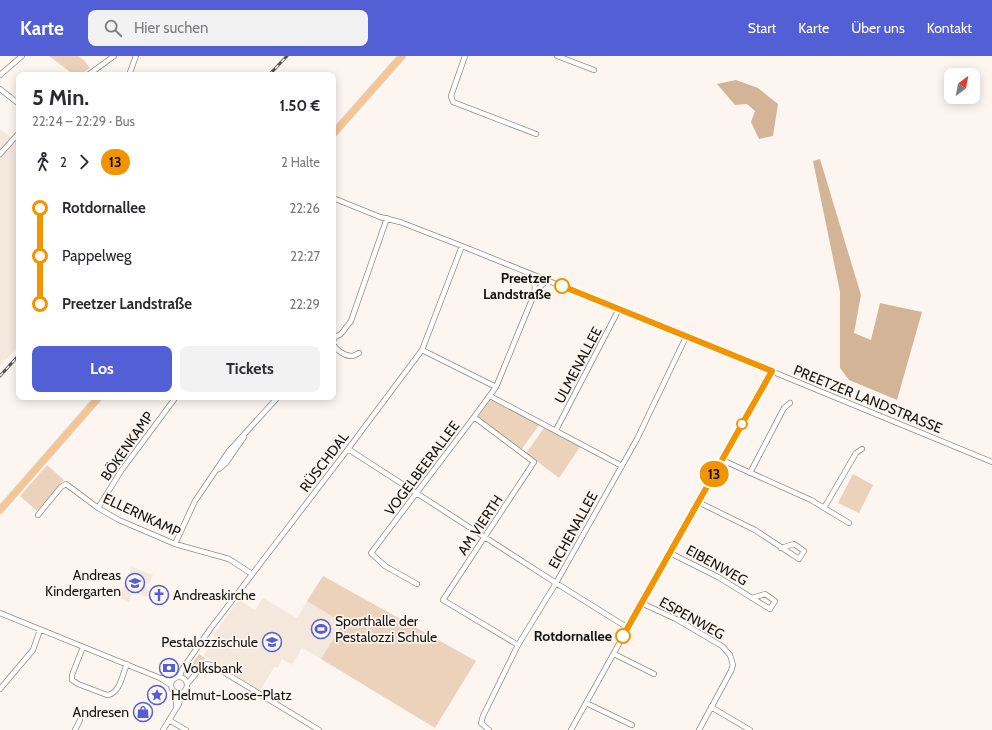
<!DOCTYPE html>
<html lang="de">
<meta charset="utf-8">
<style>
:root{--surface:#fff;--page:#f2f2f3;--text:#2b2b33;--muted:#7c7c81;--accent:#525fd5}
body{margin:0;font-family:Cabin,sans-serif;background:var(--page);color:var(--text);height:100vh;display:flex;flex-direction:column;font-size:15px;white-space:nowrap}
*{box-sizing:border-box;margin:0}
p{font-size:13px;color:var(--muted)}
.icon{flex:none;width:22px;height:22px;fill:none;stroke:currentColor;stroke-width:2;stroke-linecap:round;stroke-linejoin:round}
.map{position:relative;flex:1;overflow:hidden}
.details{position:absolute;left:16px;top:16px;width:320px;height:328px;display:flex;flex-direction:column;background:var(--surface);border-radius:8px;box-shadow:0 2px 10px #0003}
.details>*{flex:none}
.badge{padding:0 8px;border-radius:13px;font-size:14px;line-height:26px}
.needle{width:26px;rotate:32deg}
.fabs{position:absolute;left:944px;top:12px;display:grid;gap:8px}
.fabs a{display:grid;place-items:center;width:36px;height:36px;border-radius:8px;background:var(--surface);box-shadow:0 2px 10px #0003;font-size:20px}
.map>.badge{position:absolute;translate:-50% -50%;box-shadow:0 0 0 2px #fff}
.legs{display:flex;align-items:center;gap:6px;height:44px;padding:0 16px;font-size:13px}
.legs p{margin-inline-start:auto}
.headline{display:flex;align-items:center;justify-content:space-between;height:68px;padding:0 16px}
h1{font-size:22px;font-weight:700;line-height:30px}
.primary-button{display:flex;gap:8px;margin-top:auto;padding:8px 16px}
.primary-button a{flex:1;height:46px;border-radius:8px;background:var(--accent);color:#fff;font-size:16px;font-weight:700;line-height:46px;text-align:center}
.primary-button a+a{background:var(--page);color:var(--text)}
ul{padding:0 16px;list-style:none}
li{display:flex;align-items:center;gap:14px;height:48px;font-size:15px}
li i{display:grid;place-items:center;width:6px;height:100%;margin:0 5px;background:currentColor}
li i::after{content:'';width:10px;height:10px;margin:-5px;border:3px solid;border-radius:50%;background:var(--surface)}
li p{margin-inline-start:auto}
li:first-child i{background:linear-gradient(#0000 50%,currentColor 0)}
li:last-child i{background:linear-gradient(currentColor 50%,#0000 0)}
header{display:flex;align-items:center;gap:24px;box-sizing:border-box;height:56px;padding:0 20px;background:var(--accent);color:#fff}
header strong{font-size:19px}
nav{display:flex;gap:22px;margin-inline-start:auto;font-size:14px}
.search{width:280px;height:36px;background:var(--page);display:flex;align-items:center;gap:10px;box-sizing:border-box;padding:0 14px;border-radius:8px;color:var(--muted);font-size:15px}
.map>svg:first-child{display:block}
.built{fill:#f4e8dc}
.green{fill:#ecd2bb}
.water{fill:#d4b497}
.lines{fill:none;stroke-linecap:round;stroke-linejoin:round}
.minor-casing{stroke:#928c86;stroke-width:6}
.major-casing{stroke:#d5d5d4;stroke-width:8}
.minor{stroke:#fff;stroke-width:4.5}
.major{stroke:#f8c590;stroke-width:6}
.rail-casing{stroke:#54514e;stroke-width:3}
.rail{stroke:#fdf6f0;stroke-width:1.5;stroke-dasharray:4.5;stroke-linecap:butt}
.line-1-casing{stroke:#fff;stroke-width:9}
.line-1{stroke:#f29300;stroke-width:6}
.stop-1-dot{fill:#fff;stroke:#f29300;stroke-width:2}
.labels{text-anchor:middle;stroke-width:3.5;stroke-linejoin:round;paint-order:stroke}
.stop-label{font-size:14px;font-weight:bold;fill:#161412;stroke:#fdf6f0;text-anchor:end}
.street-label{font-size:14px;fill:#161412;stroke:#fdf6f0}
.poi-label{font-size:14px;fill:#161412;stroke:#fdf6f0;text-anchor:start}
</style>
<header>
<strong>Karte</strong>
<div class="search"><svg class="icon" aria-label="search" viewBox="0 0 24 24"><circle cx="10" cy="10" r="6"/><path d="M15 15l6 6"/></svg>Hier suchen</div>
<nav><a>Start</a><a>Karte</a><a>Über uns</a><a>Kontakt</a></nav>
</header>
<div class="map">
<svg width="992" height="674" viewBox="0 0 992 674">
<rect width="100%" height="100%" fill="#fdf6f0"/>
<path class="built" d="M 0,73 L 16,85 L 19,82 L 19,289 L 0,310 Z
M 132,511 L 153,519 L 149,528 L 145,527 L 144,531 L 150,535 L 147,541 L 133,536 L 129,546 L 119,541 Z
M 263,542 L 297,562 L 307,545 L 343,566 L 321,603 L 302,592 L 292,609 L 282,603 L 278,612 L 274,611 L 260,635 L 204,599 L 215,580 L 213,579 L 239,544 L 255,554 Z"/>
<path class="green" d="M 49,0 L 78,0 L 84,4 L 90,12 L 80,19 L 74,19 Z
M 491,343 L 540,368 L 521,394 L 478,361 Z
M 544,372 L 580,391 L 559,422 L 526,397 Z
M 47,409 L 64,424 L 37,455 L 20,440 Z
M 853,418 L 873,429 L 859,457 L 838,447 Z
M 323,520 L 476,605 L 435,672 L 321,603 L 343,567 L 307,545 Z
M 199,598 L 206,603 L 202,604 L 189,618 L 186,616 Z"/>
<path class="water" d="M 736,24 L 758,32 L 778,48 L 773,80 L 759,83 L 751,66 L 755,55 L 747,48 L 735,49 L 717,28 Z
M 820,103 L 861,239 L 854,277 L 871,284 L 880,247 L 922,256 L 897,344 L 849,324 L 840,312 L 840,236 L 813,105 Z"/>
<g class="lines">
<defs>
<path id="minor" d="M 465,0 L 451,40 L 453,46 L 536,78
M 557,0 L 594,14
M 0,19 L 22,0
M 88,19 L 114,0
M 129,19 L 136,0
M 0,33 L 19,48
M 0,98 L 19,77
M 333,142 L 380,161 L 400,166 L 462,190 L 771,315 L 992,406
M 535,236 L 547,224
M 333,285 L 335,281 L 341,278 L 351,265 L 387,162
M 333,288 C 336,294 346,301 353,300 C 355,299 357,298 359,297
M 422,294 L 496,331
M 490,340 L 622,410
M 474,361 L 534,406 L 443,544 L 518,589
M 556,374 L 619,253
M 348,393 L 556,527 L 628,572
M 722,404 L 811,444 L 849,467
M 219,413 L 226,407 L 244,381
M 750,417 L 784,352 L 790,347
M 698,446 L 755,474 L 799,503 L 804,495 L 794,488 L 781,492
M 98,452 L 121,415 L 176,341
M 824,452 L 856,397 L 862,393
M 38,459 L 61,431 L 66,428 L 98,452 L 119,464 L 175,488 L 229,503 L 252,518
M 175,488 L 195,445 L 229,395 L 278,341
M 670,497 L 718,521 L 770,553 L 775,545 L 765,538 L 752,542
M 417,528 L 385,510 L 371,497 L 474,361 L 496,331 L 535,236 L 534,219
M 641,547 L 676,563 L 722,590 L 730,599 L 733,609 L 731,615 L 699,674
M 0,557 L 160,622 L 171,629
M 83,591 L 72,619 L 72,624 L 78,628 L 107,639 C 120,638 122,619 127,608
M 614,598 L 654,618
M171 629a8 8 0 1 1 16 0a8 8 0 1 1-16 0Z
M 179,621 L 183,612 L 211,572 L 348,393 L 422,294 L 462,190
M 160,622 L 174,623
M 187,628 L 204,608 L 212,609 L 319,674
M 0,633 L 33,594 L 40,574
M 176,636 L 176,651
M 586,647 L 632,669
M 711,651 L 750,674
M 169,664 L 186,674
M 75,674 L 80,664
M 163,674 L 179,648 L 181,637
M 489,674 L 481,667 L 483,660 L 518,589 L 556,527 L 637,383 L 686,281
M 571,674 L 771,315"/>
<path id="major" d="M 333,78 L 402,0
M 0,454 L 99,341"/>
</defs>
<use href="#minor" class="minor-casing"/>
<use href="#major" class="major-casing"/>
<use href="#minor" class="minor"/>
<use href="#major" class="major"/>
<defs>
<path id="rail" d="M 269,19 L 287,0
M 0,320 L 19,299"/>
</defs>
<use href="#rail" class="rail-casing"/>
<use href="#rail" class="rail"/>
</g>
<g class="lines">
<defs>
<path id="line-1" d="M 562,230 L 772,315 L 623,580"/>
</defs>
<use href="#line-1" class="line-1-casing"/>
<use href="#line-1" class="line-1"/>
</g>
<defs>
<symbol id="school-ring" viewBox="-11 -11 22 22"><circle r="9.5" fill="#fdf6f0" stroke="#525fd5" stroke-width="1.5"/><path d="M0-5L7-2L0 1L-7-2ZM-4 1L0 2.5L4 1V4Q0 6-4 4Z" fill="#525fd5"/></symbol>
<symbol id="church-ring" viewBox="-11 -11 22 22"><circle r="9.5" fill="#fdf6f0" stroke="#525fd5" stroke-width="1.5"/><path d="M-1.2-6h2.4v3.5h3.3v2.4h-3.3V6h-2.4V-.1h-3.3v-2.4h3.3Z" fill="#525fd5"/></symbol>
<symbol id="stadium-ring" viewBox="-11 -11 22 22"><circle r="9.5" fill="#fdf6f0" stroke="#525fd5" stroke-width="1.5"/><path d="M0-5a6.5 5 0 1 0 0 10a6.5 5 0 1 0 0-10ZM-3.5-1.8h7v3.6h-7Z" fill="#525fd5"/></symbol>
<symbol id="bank-ring" viewBox="-11 -11 22 22"><circle r="9.5" fill="#fdf6f0" stroke="#525fd5" stroke-width="1.5"/><path d="M-6-4H6V4H-6ZM0-2.3a2.3 2.3 0 1 0 0 4.6a2.3 2.3 0 1 0 0-4.6Z" fill="#525fd5"/></symbol>
<symbol id="sight-ring" viewBox="-11 -11 22 22"><circle r="9.5" fill="#fdf6f0" stroke="#525fd5" stroke-width="1.5"/><path d="M0-6L1.8-2.2L6-1.7L2.9 1.2L3.7 5.4L0 3.3L-3.7 5.4L-2.9 1.2L-6-1.7L-1.8-2.2Z" fill="#525fd5"/></symbol>
<symbol id="shop-ring" viewBox="-11 -11 22 22"><circle r="9.5" fill="#fdf6f0" stroke="#525fd5" stroke-width="1.5"/><path d="M-5-2.5h2.3a2.7 3.5 0 0 1 5.4 0H5L5.5 6h-11ZM-1.5-2.5h3a1.5 2.3 0 0 0-3 0Z" fill="#525fd5"/></symbol>
</defs>
<g fill-rule="evenodd">
<use href="#school-ring" x="124" y="516" width="22" height="22"/>
<use href="#church-ring" x="148" y="528" width="22" height="22"/>
<use href="#stadium-ring" x="310" y="562" width="22" height="22"/>
<use href="#school-ring" x="261" y="575" width="22" height="22"/>
<use href="#bank-ring" x="158" y="601" width="22" height="22"/>
<use href="#sight-ring" x="146" y="628" width="22" height="22"/>
<use href="#shop-ring" x="132" y="645" width="22" height="22"/>
</g>
<g class="stop-1-dot">
<circle cx="562" cy="230" r="7"/>
<circle cx="742" cy="368" r="5"/>
<circle cx="623" cy="580" r="7"/>
</g>
<g class="labels">
<g class="stop-label">
<text x="551" y="227">Preetzer<tspan x="551" dy="16">Landstraße</tspan></text>
<text x="612" y="585">Rotdornallee</text>
</g>
<g class="street-label">
<text transform="translate(578 309) rotate(-62)" y="5">ULMENALLEE</text>
<text transform="translate(868 343) rotate(22)" y="5">PREETZER LANDSTRASSE</text>
<text transform="translate(127 390) rotate(-55)" y="5">BÖKENKAMP</text>
<text transform="translate(324 406) rotate(-53)" y="5">RÜSCHDAL</text>
<text transform="translate(422 412) rotate(-53)" y="5">VOGELBEERALLEE</text>
<text transform="translate(142 459) rotate(25)" y="5">ELLERNKAMP</text>
<text transform="translate(480 469) rotate(-56)" y="5">AM VIERTH</text>
<text transform="translate(573 474) rotate(-61)" y="5">EICHENALLEE</text>
<text transform="translate(717 509) rotate(29)" y="5">EIBENWEG</text>
<text transform="translate(692 562) rotate(29)" y="5">ESPENWEG</text>
</g>
<g class="poi-label">
<text x="121" y="524" text-anchor="end">Andreas<tspan x="121" dy="16">Kindergarten</tspan></text>
<text x="173" y="544">Andreaskirche</text>
<text x="335" y="570">Sporthalle der<tspan x="335" dy="16">Pestalozzi Schule</tspan></text>
<text x="258" y="591" text-anchor="end">Pestalozzischule</text>
<text x="183" y="617">Volksbank</text>
<text x="171" y="644">Helmut-Loose-Platz</text>
<text x="129" y="661" text-anchor="end">Andresen</text>
</g>
</g>
</svg>
<div class="fabs">
<a><svg class="needle" viewBox="-14 -14 28 28"><path d="M0-13l5 13h-10z" fill="#e53935"/><path d="M0 13l5-13h-10z" fill="#7c7c81"/></svg></a>
</div>
<b class="badge" style="left:714px;top:418px;background:#f29300;color:#111">13</b>
<section class="details">
<div class="headline"><div><h1>5 Min.</h1><p>22:24 – 22:29 · Bus</p></div><b>1.50 €</b></div>
<div class="legs"><svg class="icon" aria-label="walk" viewBox="0 0 24 24"><circle cx="13" cy="4" r="2"/><path d="M13 8l-2 6 4 7M11 14l-3 7M7 12l3-4h3l4 4"/></svg>2<svg class="icon" aria-label="forward" viewBox="0 0 24 24"><path d="M9 5l7 7-7 7"/></svg><b class="badge" style="background:#f29300;color:#111">13</b><p>2 Halte</p></div>
<ul>
<li><i style="color:#f29300"></i><b>Rotdornallee</b><p>22:26</p></li>
<li><i style="color:#f29300"></i><span>Pappelweg</span><p>22:27</p></li>
<li><i style="color:#f29300"></i><b>Preetzer Landstraße</b><p>22:29</p></li>
</ul>
<div class="primary-button"><a>Los</a><a>Tickets</a></div>
</section>
</div>
